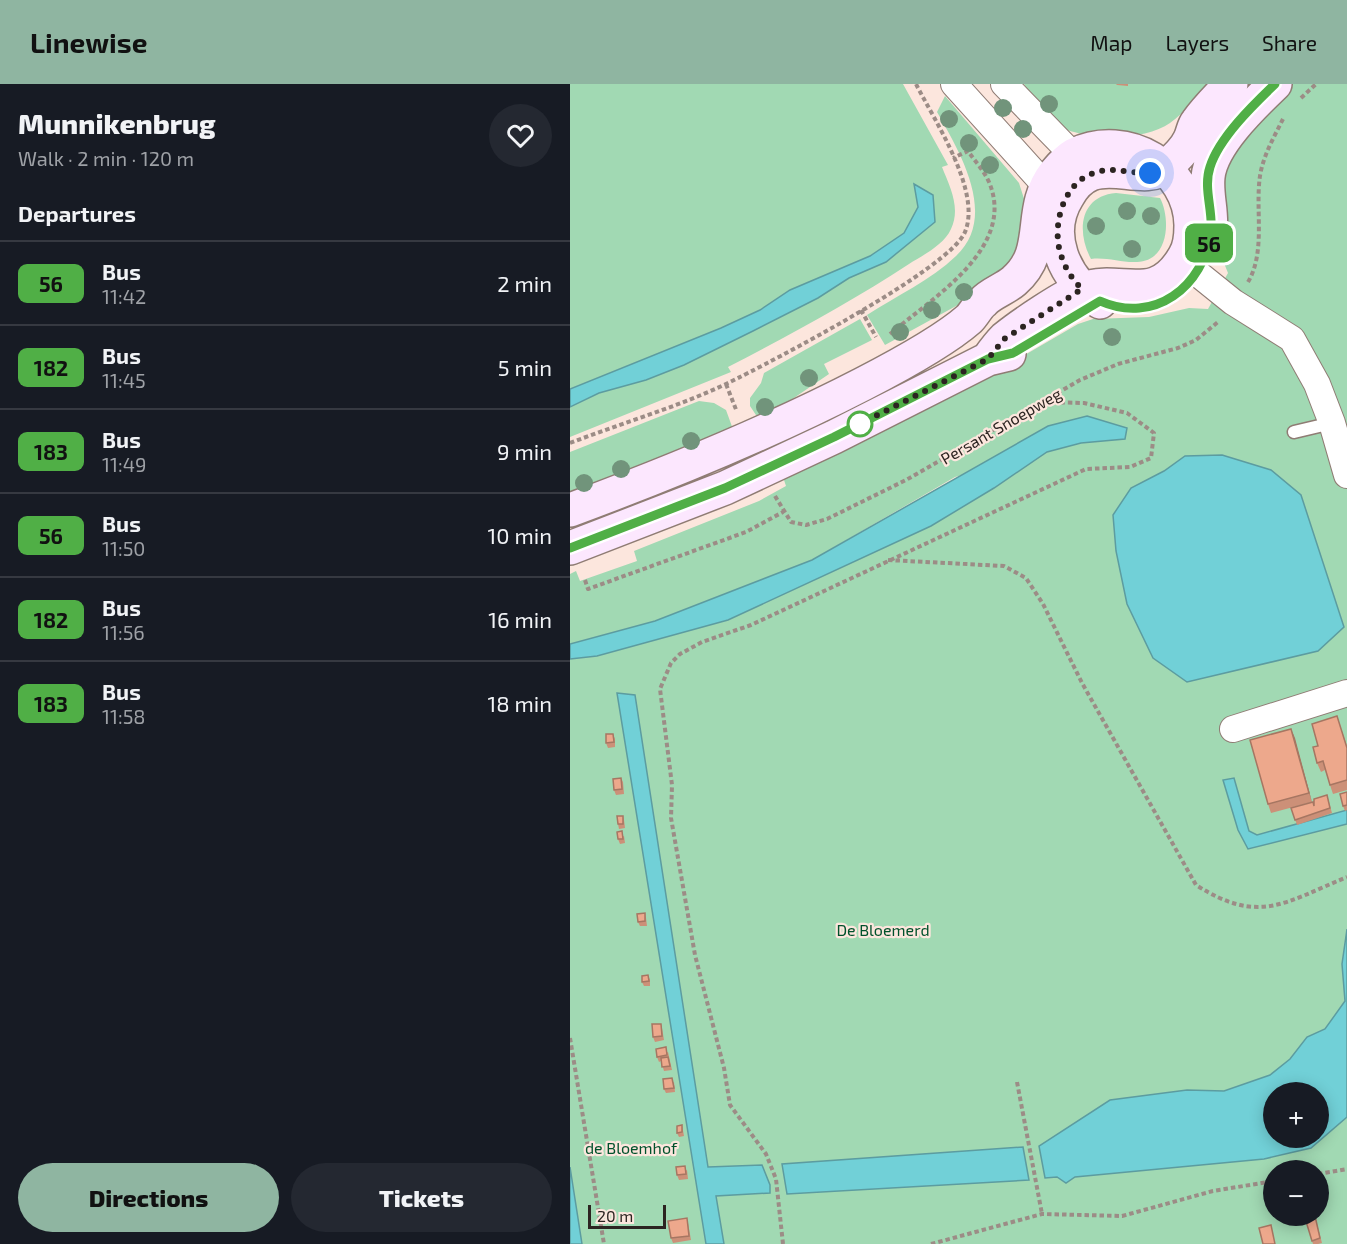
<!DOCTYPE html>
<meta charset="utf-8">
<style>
:root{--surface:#171b24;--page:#242831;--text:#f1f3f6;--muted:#9ea1a6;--line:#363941;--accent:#8fb5a1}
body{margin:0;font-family:"Exo 2",sans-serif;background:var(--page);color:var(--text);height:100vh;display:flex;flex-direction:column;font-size:22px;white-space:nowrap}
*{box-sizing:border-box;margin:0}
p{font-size:20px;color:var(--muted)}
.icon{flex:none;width:33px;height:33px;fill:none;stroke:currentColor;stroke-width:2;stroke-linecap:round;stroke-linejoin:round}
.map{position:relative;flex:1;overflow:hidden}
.side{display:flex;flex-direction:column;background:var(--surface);width:570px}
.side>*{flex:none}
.badge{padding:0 12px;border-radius:9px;font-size:21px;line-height:39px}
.buttons{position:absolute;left:693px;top:998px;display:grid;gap:12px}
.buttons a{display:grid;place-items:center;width:66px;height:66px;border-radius:50%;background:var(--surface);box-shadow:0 3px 15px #0003;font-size:30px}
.scale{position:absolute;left:18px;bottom:15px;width:78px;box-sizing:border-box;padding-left:6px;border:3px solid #2c2421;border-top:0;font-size:16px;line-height:21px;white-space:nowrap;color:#2c2421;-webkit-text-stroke:4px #fce6dd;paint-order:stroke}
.you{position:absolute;width:30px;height:30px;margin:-15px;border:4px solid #fff;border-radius:50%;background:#1a73e8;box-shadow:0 0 0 9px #1a73e833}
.map>.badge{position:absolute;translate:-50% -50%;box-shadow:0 0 0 3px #fff}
h2{padding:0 18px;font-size:22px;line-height:54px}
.round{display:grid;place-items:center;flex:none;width:63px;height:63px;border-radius:32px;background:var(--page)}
.headline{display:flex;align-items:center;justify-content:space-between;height:102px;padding:0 18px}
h1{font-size:28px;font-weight:800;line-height:45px}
.cta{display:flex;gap:12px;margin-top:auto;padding:12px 18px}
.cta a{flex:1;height:69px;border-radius:36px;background:var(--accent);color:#111;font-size:24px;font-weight:800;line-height:69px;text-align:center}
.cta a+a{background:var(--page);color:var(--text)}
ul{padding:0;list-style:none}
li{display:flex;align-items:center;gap:18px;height:84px;padding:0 18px;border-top:2px solid var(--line)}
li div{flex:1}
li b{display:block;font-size:22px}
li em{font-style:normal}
li .badge{min-width:66px;font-weight:700;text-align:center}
header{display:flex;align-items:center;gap:36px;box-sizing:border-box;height:84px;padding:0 30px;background:var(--accent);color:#111}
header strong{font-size:28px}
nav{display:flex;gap:33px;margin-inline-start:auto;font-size:21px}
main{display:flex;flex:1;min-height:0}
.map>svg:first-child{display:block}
.green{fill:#a1d9b3;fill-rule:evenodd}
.water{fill:#71d0d7;stroke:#5c9ca0;stroke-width:1.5;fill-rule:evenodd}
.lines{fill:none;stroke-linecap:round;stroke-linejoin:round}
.lane-casing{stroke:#8f7c74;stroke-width:15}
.street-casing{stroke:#8f7c74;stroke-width:28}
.secondary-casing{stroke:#8f7c74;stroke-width:36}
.path{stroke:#9c8c86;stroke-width:4;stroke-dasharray:4.5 3;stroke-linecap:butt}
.lane{stroke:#fff;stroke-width:12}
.street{stroke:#fff;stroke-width:26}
.secondary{stroke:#fce7fe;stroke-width:33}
.tree{fill:#71947b}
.wall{fill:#cc9078}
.shaded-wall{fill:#a67662}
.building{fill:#eda88c;stroke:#a67662;stroke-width:1.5}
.line-casing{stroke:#fff;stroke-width:14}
.line{stroke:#50af46;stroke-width:9}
.walk{stroke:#2c2421;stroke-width:6;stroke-dasharray:0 10.8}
.stop-dot{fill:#fff;stroke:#50af46;stroke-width:3}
.labels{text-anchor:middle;stroke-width:4.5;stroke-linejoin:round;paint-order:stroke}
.street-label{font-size:16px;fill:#2c2421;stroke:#fce6dd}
.park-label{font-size:16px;fill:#00512b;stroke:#fce6dd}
</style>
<header>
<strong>Linewise</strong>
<nav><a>Map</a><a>Layers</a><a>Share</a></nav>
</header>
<main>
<section class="side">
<div class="headline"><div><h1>Munnikenbrug</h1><p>Walk · 2 min · 120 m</p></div><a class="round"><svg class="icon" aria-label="heart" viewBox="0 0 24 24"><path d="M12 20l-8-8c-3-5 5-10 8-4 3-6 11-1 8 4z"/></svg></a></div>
<h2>Departures</h2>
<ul>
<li><span class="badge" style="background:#50af46;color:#111">56</span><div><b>Bus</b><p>11:42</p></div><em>2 min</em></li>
<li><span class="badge" style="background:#50af46;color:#111">182</span><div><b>Bus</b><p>11:45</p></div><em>5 min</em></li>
<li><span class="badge" style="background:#50af46;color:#111">183</span><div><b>Bus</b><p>11:49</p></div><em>9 min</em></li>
<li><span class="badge" style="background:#50af46;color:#111">56</span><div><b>Bus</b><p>11:50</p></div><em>10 min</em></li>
<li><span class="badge" style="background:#50af46;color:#111">182</span><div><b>Bus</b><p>11:56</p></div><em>16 min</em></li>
<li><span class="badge" style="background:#50af46;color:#111">183</span><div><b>Bus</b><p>11:58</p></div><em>18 min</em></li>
</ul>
<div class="cta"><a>Directions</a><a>Tickets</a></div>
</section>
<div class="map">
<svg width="777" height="1160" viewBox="0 0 777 1160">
<rect width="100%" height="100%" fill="#fce6dd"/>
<path class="green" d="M 0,0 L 333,0 L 378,81 L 372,83 C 380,103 391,124 381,145 C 374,161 353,171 339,180 C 281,218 220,251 158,283 L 161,288 L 0,353 L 0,323 L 29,309 L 76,296 L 114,281 L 183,247 L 248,214 L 279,194 L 316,178 L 365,138 L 345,101 L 348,123 L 334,149 L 300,172 L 220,206 L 190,226 L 151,244 L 0,305 Z
M 454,0 L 641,0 C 628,12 615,28 600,39 C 572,59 503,57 476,35 C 467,28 460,11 454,0 Z
M 720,0 L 777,0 L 777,1160 L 12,1160 L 0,1087 L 0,575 L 27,572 L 158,536 L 361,442 L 424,404 L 477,368 L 511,359 L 554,355 L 557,344 L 385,393 L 242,476 L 85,537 L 0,560 L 0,490 L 6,487 L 10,497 L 67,477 L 64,467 L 189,417 L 216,402 L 213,393 L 453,272 L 508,240 L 523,235 L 579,233 L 619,224 L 638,225 L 658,189 L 652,174 L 651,116 L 659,72 ZM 704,1008 L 748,1008 L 748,1053 L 704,1053 ZM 704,1086 L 748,1086 L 748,1131 L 704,1131 Z
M 375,12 L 449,99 L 456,121 L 449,166 L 417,205 L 315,261 L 297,231 C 326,212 361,196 386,172 C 429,132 389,67 367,28 Z
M 546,109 L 590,114 C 601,135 599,177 567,178 C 552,179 537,173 521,175 C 506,147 510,112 546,109 Z
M 290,235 L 302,256 L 254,280 L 259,290 L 190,337 L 180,322 L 180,314 L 191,299 L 194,289 Z
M 129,317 L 144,319 L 156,326 L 164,348 L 0,412 L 0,368 Z"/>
<path class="water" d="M 344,100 L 363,111 L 365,138 L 316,178 L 279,194 L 248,214 L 183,247 L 114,281 L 76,296 L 29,309 L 0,323 L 0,305 L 151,244 L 190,226 L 220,206 L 300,172 L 334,149 L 348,123 Z
M 517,332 L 557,344 L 555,355 L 511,359 L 477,368 L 424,404 L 361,442 L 158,536 L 27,572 L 0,575 L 0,560 L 85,537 L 242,476 L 478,342 Z
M 652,371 L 701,386 L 731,411 L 774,543 L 748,567 L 617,598 L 583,574 L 557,520 L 546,467 L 543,431 L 561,404 L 594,387 L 615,372 Z
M 47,609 L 65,611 L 138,1083 L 192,1081 L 200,1101 L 200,1109 L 146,1112 L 154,1160 L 136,1160 Z
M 664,694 L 679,747 L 687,751 L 777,726 L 777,740 L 678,765 L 668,746 L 653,696 Z
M 777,845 L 777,1033 L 741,1064 L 694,1075 L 505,1093 L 496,1099 L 487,1093 L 475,1094 L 469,1062 L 540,1016 L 617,1006 L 654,1007 L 700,991 L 720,975 L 737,953 L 755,945 L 775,917 L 772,880 ZM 704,1008 L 748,1008 L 748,1053 L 704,1053 Z
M 453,1063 L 459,1096 L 217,1110 L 212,1080 Z
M 0,1083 L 12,1160 L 0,1160 Z"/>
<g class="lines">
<defs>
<path id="lane" d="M 724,348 L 762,339"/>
<path id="street" d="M 384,0 L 476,102
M 434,0 L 503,71
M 627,189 L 663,218 L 722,255 L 747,300 L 762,339 L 777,391
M 663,645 L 777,609"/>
<path id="secondary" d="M 640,149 C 643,130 636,112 638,93 C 641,61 682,22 705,0
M 530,218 C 494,196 474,150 498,112 C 503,103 511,94 521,90 C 545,80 576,99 596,83 C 604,76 616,64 620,55 C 623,49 623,43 627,38 C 637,24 649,12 661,0
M 0,426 C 100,389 198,349 293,300 C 324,284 374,257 399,235 C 404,230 407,223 413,218 C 421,209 435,205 444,197 C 480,166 456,126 485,89 C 490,83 497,75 504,71 C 557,45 620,84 621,141 C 621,152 620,164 614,173 C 585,223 551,191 513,205 C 495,211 451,241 435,254 C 429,260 423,268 418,275
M 0,464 L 155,404 L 264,353 L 418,275 L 439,270"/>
</defs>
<use href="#lane" class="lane-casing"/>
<use href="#street" class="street-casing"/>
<use href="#secondary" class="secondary-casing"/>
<path class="path" d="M 731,14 L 746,0
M 678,198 C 696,168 685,125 690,92 C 693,72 704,53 713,35
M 291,226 L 306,253
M 320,250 C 362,214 447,164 419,98 C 414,87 405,77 398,67 L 383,74
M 156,300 L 167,328
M 0,359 C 52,339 108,323 158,299 C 201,278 380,185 395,148 C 412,107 364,36 346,0
M 205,412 L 221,438 L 236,441 L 257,435 L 336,396 L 510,296 L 548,280 L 608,264 L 626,256 L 648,238
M 318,476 L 434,482 L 456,494 L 473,520 L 512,599 L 626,801 C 689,841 714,819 777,793
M 15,496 L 18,505 L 176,448 L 213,428
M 0,954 L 34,1160
M 447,998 L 472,1130
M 748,1090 L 777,1085
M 213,1160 L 206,1095 L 196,1070 L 160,1021 L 154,984 L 125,871 L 101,734 L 102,701 L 90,605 L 101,579 L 110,570 L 132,558 L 181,541 L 516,385 L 560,383 L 581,374 L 584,349 L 557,329 L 514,319 L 471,318
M 361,1160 L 472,1130 L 552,1132 L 643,1107 L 704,1097"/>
<use href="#lane" class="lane"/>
<use href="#street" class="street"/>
<use href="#secondary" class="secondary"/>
</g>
<g class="tree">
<circle cx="479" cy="20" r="9"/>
<circle cx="433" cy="24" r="9"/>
<circle cx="379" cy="35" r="9"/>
<circle cx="453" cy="45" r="9"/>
<circle cx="399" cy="59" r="9"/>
<circle cx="420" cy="81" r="9"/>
<circle cx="557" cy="127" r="9"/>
<circle cx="581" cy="132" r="9"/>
<circle cx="526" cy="142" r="9"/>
<circle cx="562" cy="165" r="9"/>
<circle cx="394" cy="208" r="9"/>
<circle cx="362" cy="226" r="9"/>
<circle cx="330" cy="248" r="9"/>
<circle cx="542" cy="253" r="9"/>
<circle cx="239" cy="294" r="9"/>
<circle cx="195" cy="323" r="9"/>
<circle cx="121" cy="357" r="9"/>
<circle cx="51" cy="385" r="9"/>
<circle cx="14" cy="399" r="9"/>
</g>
<path class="wall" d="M 546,0 L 558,0 L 558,2 L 547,1 Z
M 767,632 L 777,662 L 777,706 L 763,710 L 755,686 L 751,688 L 747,679 L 748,662 Z
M 721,645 L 742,718 L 701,729 L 698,720 Z
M 43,650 L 45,655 L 45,663 L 38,664 L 36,659 Z
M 51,694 L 53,698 L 54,710 L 46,711 L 44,706 Z
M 777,708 L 777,726 L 775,727 L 773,722 Z
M 757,711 L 762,729 L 727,741 L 721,724 L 744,722 Z
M 53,732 L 54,736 L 55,744 L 49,745 L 48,740 Z
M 54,752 L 55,759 L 50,760 L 48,755 Z
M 75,829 L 76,834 L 77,842 L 70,842 L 68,838 Z
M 78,891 L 80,896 L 80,902 L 74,902 L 72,898 Z
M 91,940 L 92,944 L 94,956 L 85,958 L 83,953 Z
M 98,968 L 102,986 L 94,987 L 91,977 L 89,978 L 87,973 Z
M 104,998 L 105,1008 L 96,1009 L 94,1005 Z
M 112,1041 L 114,1052 L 109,1053 L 107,1049 Z
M 117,1086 L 118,1095 L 109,1096 L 107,1091 Z
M 745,1132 L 752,1159 L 748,1160 L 743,1160 L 735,1134 Z
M 118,1139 L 121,1156 L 103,1159 L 101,1154 Z"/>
<path class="shaded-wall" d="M 721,645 L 725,654 L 742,718 L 739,709 Z"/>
<path class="building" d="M 767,632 L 777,664 L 777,696 L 760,701 L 753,677 L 747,679 L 743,663 L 748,662 L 742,640 Z
M 721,645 L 739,709 L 698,720 L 680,656 Z
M 36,650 L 43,650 L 44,658 L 36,659 Z
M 51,694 L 52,705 L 44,706 L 43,695 Z
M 777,708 L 777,721 L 773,722 L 770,710 Z
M 757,711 L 760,724 L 725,736 L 721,724 L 743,718 L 744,722 L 744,715 Z
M 47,732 L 53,732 L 53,740 L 48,740 Z
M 52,747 L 53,755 L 48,755 L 47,748 Z
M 75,829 L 75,837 L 68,838 L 67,830 Z
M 78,891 L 79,897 L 72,898 L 72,892 Z
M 82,940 L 91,940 L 92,952 L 83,953 Z
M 96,963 L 97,971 L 87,973 L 86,965 Z
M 98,973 L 100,982 L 92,983 L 91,974 Z
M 102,994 L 104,1004 L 94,1005 L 93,995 Z
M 112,1041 L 112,1048 L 107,1049 L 107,1042 Z
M 115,1082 L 116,1090 L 107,1091 L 106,1083 Z
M 745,1132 L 750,1154 L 742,1157 L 735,1134 Z
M 117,1134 L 119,1152 L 101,1154 L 98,1137 Z
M 701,1141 L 705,1160 L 693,1160 L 689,1144 Z"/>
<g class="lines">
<defs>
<path id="line" d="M 0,464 L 155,404 L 264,353 L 418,275 L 443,269 L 530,217 C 584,241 634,203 641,147 C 643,126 633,104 640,83 C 649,54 683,21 705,0"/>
</defs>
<use href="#line" class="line-casing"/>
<use href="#line" class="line"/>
<path class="walk" d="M 290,340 L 284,343 L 418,275 L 434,255 L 512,205 C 503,196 496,186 492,174 C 481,146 491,102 521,90 C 541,81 559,90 580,89"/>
</g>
<circle class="stop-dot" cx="290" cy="340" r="12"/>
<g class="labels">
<g class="street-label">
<text transform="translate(431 342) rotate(-30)" y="6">Persant Snoepweg</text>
</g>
<g class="park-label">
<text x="313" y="852">De Bloemerd</text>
<text x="61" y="1070">de Bloemhof</text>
</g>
</g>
</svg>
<div class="buttons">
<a>+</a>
<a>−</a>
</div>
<div class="scale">20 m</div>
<div class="you" style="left:580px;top:89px"></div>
<b class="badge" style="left:639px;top:159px;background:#50af46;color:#111">56</b>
</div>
</main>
